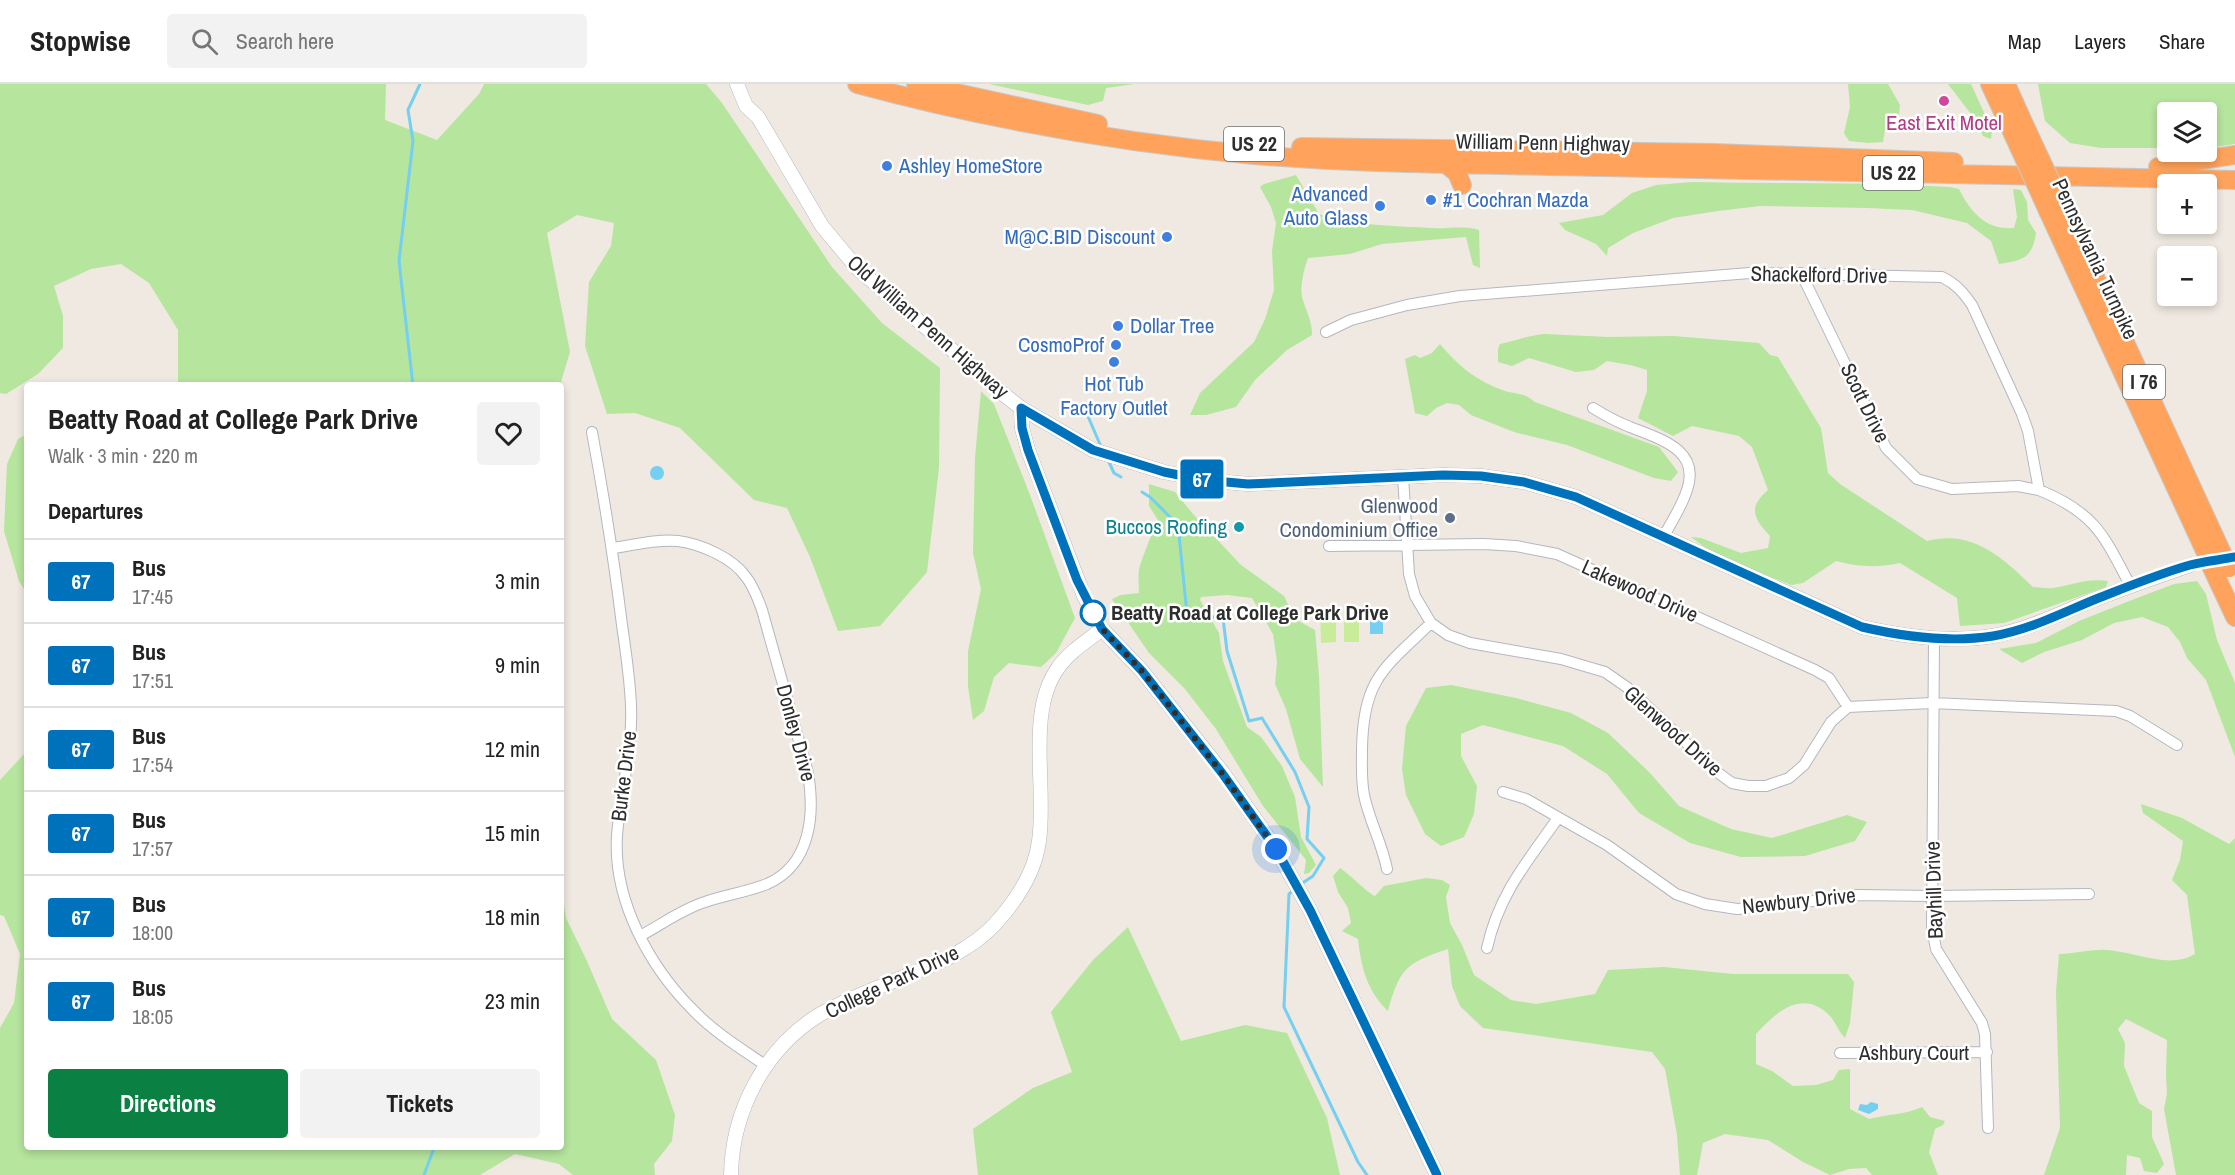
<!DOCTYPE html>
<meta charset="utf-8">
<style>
:root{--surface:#fff;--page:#f2f2f2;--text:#222;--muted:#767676;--line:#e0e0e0;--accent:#0b8043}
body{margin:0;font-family:"Archivo Narrow",sans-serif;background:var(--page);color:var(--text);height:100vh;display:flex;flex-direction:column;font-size:22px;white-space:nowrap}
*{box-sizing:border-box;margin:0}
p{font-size:20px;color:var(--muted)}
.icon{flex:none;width:33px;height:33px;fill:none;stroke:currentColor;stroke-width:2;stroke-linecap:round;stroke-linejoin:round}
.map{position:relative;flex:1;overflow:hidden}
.sheet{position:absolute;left:24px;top:298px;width:540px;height:768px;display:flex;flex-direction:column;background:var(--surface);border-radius:6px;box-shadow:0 3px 9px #0003}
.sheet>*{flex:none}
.badge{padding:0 12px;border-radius:4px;font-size:21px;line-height:39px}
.tools{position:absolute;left:2157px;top:18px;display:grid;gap:12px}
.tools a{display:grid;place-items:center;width:60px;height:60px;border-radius:6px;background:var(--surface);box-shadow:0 3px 9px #0003;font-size:30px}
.you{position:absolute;width:30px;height:30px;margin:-15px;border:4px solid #fff;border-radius:50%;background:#1a73e8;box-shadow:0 0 0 9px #1a73e833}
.map>.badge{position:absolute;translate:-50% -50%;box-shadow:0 0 0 3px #fff}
h2{padding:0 24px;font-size:22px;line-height:54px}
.round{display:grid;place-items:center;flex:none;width:63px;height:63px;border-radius:6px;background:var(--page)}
.overview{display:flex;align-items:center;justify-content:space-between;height:102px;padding:0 24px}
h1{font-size:28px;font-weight:700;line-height:45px}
.button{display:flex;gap:12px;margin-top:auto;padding:12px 24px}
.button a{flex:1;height:69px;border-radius:6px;background:var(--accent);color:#fff;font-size:24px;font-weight:700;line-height:69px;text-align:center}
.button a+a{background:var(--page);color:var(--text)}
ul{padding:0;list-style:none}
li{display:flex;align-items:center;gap:18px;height:84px;padding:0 24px;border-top:2px solid var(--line)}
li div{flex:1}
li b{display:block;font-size:22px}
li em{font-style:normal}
li .badge{min-width:66px;font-weight:700;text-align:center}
header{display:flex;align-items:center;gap:36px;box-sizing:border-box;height:84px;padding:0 30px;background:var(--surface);border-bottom:2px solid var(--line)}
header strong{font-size:28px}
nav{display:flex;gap:33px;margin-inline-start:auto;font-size:21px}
.search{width:420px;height:54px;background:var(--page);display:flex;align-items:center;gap:15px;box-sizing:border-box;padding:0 21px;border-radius:6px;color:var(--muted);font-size:22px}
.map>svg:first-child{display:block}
.green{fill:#b6e59e}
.pitch{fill:#c9ec9a}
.water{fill:#75cff0}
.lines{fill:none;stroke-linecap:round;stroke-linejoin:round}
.stream{stroke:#75cff0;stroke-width:3}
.street-casing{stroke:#b4b7c1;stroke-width:12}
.secondary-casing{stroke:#b4b7c1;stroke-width:15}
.highway-casing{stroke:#c9c9c9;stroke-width:20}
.street{stroke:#fff;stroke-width:10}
.secondary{stroke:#fff;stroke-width:14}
.highway{stroke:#ffa35c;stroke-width:18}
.highway-bridge-casing{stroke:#c9c9c9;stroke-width:20;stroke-linecap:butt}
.highway-bridge{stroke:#ffa35c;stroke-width:18}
.line-casing{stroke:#fff;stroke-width:14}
.line{stroke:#0072bc;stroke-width:9}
.walk{stroke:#2e2e2e;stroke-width:6;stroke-dasharray:0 10.8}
.hotel-dot{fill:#d1479c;stroke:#fff;stroke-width:2}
.shop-dot{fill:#3f7fe0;stroke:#fff;stroke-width:2}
.service-dot{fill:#5c6f8a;stroke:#fff;stroke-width:2}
.culture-dot{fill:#0f9aa8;stroke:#fff;stroke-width:2}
.stop-dot{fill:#fff;stroke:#0072bc;stroke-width:3}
.labels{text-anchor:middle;stroke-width:5;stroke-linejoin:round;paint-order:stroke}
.shield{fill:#fff;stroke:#6d6d6d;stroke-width:1.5}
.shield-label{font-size:20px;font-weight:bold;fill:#2e2e2e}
.hotel-label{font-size:21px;fill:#b23c85;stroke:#fff}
.street-label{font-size:21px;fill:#2e2e2e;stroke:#fff}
.shop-label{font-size:21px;fill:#366cbe;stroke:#fff;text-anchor:start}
.service-label{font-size:21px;fill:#4e5e75;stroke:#fff;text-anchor:end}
.culture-label{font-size:21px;fill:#0d838f;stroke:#fff;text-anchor:end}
.stop-label{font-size:21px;font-weight:bold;fill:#2e2e2e;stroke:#fff;text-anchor:start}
</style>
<header>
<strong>Stopwise</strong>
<div class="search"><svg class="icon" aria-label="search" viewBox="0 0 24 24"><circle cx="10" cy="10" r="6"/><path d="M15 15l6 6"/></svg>Search here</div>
<nav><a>Map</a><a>Layers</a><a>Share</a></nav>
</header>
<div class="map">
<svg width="2235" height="1091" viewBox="0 0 2235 1091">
<rect width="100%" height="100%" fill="#efe9e1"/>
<path class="green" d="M 0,0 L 386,0 L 385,36 L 437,56 L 479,10 L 484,0 L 706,0 L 722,19 L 832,183 L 882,239 L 940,284 L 939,384 L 927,488 L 880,542 L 838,547 L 810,473 L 787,424 L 754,416 L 680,344 L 635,329 L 607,330 L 585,262 L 589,198 L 611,162 L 614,139 L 577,131 L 547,149 L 570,268 L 560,301 L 175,301 L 178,299 L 178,246 L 149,199 L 121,180 L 91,185 L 54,202 L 63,232 L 63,264 L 38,290 L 6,310 L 0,309 Z
M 989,0 L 1135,0 L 1106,4 L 1103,17 L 1088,21 Z
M 1848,0 L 1888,0 L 1900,21 L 1899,32 L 1887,34 L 1883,58 L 1868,59 L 1849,57 L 1844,49 L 1850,23 Z
M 1948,0 L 1971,0 L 1992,46 L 1991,55 L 1983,52 L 1977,38 Z
M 2038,0 L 2235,0 L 2235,60 L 2207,64 L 2206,28 L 2168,28 L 2167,64 L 2101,64 L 2070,59 L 2045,37 Z
M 1296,91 L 1319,130 C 1354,142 1396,142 1433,144 C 1449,145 1464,141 1479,146 L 1480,184 L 1473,181 L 1466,153 L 1382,160 L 1350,170 L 1308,174 C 1304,185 1300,201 1302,213 C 1306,228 1312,235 1312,251 L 1287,266 L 1255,296 L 1236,323 L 1206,331 L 1190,331 L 1200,309 L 1254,258 L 1265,235 L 1274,206 L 1272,167 L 1276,139 L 1271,123 L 1260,103 L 1264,100 Z
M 1692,98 C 1778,100 1864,98 1950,103 L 1959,105 C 1971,129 1986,146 2014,144 L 2017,133 L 2013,105 L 2021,106 L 2027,118 L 2028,136 L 2036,149 C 2032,175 2023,176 1999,180 L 1991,157 L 1967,139 L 1912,126 L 1867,124 L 1760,122 L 1718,127 L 1673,134 L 1633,149 L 1608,164 L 1607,172 L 1596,160 L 1565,146 L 1559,139 L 1603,131 L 1632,109 L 1656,101 Z
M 1545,250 L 1608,253 L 1673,252 L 1759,259 L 1770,271 L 1778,273 L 1821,344 L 1828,389 L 1840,400 L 1927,457 C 1973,445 2003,474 2033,503 C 2039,503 2047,505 2053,504 C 2072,501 2088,494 2108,497 L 2106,503 L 2004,539 L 1960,542 L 1957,514 L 1900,479 C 1875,484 1860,483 1836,477 L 1803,499 L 1791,501 L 1733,478 L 1703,462 L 1691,453 L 1701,454 L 1741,469 L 1768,464 L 1770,452 C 1753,434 1748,423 1768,406 L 1752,363 L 1739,352 L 1692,342 L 1673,352 L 1638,334 L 1647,307 L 1647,286 L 1630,281 L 1607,277 L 1594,286 L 1576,288 L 1529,274 L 1512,282 L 1498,278 L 1498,265 L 1500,260 C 1516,257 1529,251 1545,250 Z
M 1440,260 C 1458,282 1478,298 1505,307 C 1519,311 1523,308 1535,318 L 1659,363 L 1678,388 L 1671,397 L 1654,394 L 1567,361 L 1514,348 L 1471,331 L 1459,321 L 1447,319 L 1436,324 L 1427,332 L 1415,329 L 1405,275 L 1415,271 L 1420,274 L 1432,269 Z
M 981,307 L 994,320 L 1030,411 L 1075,534 L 1056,569 L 1041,583 L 1009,579 L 994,593 L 984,627 L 973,636 L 968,602 L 968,567 L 981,505 L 973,469 L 975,374 Z
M 27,350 L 27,510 L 19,497 L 4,447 L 7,380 L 18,355 Z
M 1149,400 L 1175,408 L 1193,430 L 1241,481 L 1284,512 L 1295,535 L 1315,546 L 1319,592 L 1323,703 L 1300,675 L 1286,625 L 1275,600 L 1277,578 L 1273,550 L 1252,514 L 1227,511 L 1201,513 L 1200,516 L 1219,549 L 1223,577 L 1247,643 L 1261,653 L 1282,682 L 1295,713 L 1301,753 L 1316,781 L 1309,789 L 1304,790 L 1306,776 L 1263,722 L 1216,645 L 1185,605 L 1149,569 L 1112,515 L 1121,511 L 1139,509 C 1139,502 1138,492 1139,485 C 1144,469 1151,451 1158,436 L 1149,422 Z
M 2197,497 L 2206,510 L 2217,556 L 2235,599 L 2235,673 L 2206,596 L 2187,574 L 2180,558 L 2168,543 L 2142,533 L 2114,539 L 2082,556 L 2044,568 L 2022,579 L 1999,565 L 2036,559 L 2079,537 L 2137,514 L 2174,500 Z
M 1451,601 L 1516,614 L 1571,629 L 1608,649 L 1649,688 L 1679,722 L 1731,745 L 1772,754 L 1847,731 L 1867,738 L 1855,757 L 1805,772 L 1741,773 L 1690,759 L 1639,729 L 1607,690 L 1563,662 L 1483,641 L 1461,650 L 1461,672 L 1477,702 L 1474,730 L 1464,753 L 1441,762 L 1425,750 L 1406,711 L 1402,685 L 1406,642 L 1426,604 Z
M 27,661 L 27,1064 L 561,1064 L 561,802 L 566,834 L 586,875 L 612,935 L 656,976 L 675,1031 L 672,1057 L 654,1080 L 655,1091 L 573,1091 L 559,1080 L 515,1070 L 480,1091 L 0,1091 L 0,944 L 14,919 L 20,870 L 4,832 L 0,831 L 0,696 L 25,669 Z
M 2141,720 L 2182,734 L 2229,760 L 2235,754 L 2235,1091 L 2176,1091 L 2164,1025 L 2167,1010 L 2166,991 L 2167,956 L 2126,935 L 2118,945 L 2125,959 L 2124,982 L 2139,1019 L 2152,1027 L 2152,1053 L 2164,1080 L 2157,1089 L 2144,1087 L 2140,1074 L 2127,1071 L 2126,1091 L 2044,1091 L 2060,1044 L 2056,908 L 2059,870 C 2075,870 2092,865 2106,866 C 2133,867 2170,886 2195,870 L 2187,811 L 2172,796 L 2180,776 L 2183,757 L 2143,729 Z
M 1340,784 C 1348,789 1369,810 1375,812 L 1384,802 L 1426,794 L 1442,796 L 1450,801 L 1446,813 L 1450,839 L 1462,861 L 1474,891 L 1511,916 L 1536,920 L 1595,910 L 1608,886 L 1664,883 L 1733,890 L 1848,890 L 1854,898 L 1850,939 L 1845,954 C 1838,947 1835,936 1828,930 C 1801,905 1775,929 1756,950 L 1756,980 L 1772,987 L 1793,1002 L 1816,1001 L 1833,996 L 1839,986 L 1850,985 L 1850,1025 L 1869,1035 C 1887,1030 1905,1031 1922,1023 L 1930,1033 L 1945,1037 L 1943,1041 L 1935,1045 L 1929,1068 L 1938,1091 L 1872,1091 L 1866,1084 L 1849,1085 L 1830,1091 L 1803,1078 L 1768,1056 L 1725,1050 L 1703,1059 L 1697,1091 L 1680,1091 L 1677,1051 L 1665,985 L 1652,968 L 1483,944 L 1460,922 L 1452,902 L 1448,865 C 1406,879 1400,884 1388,927 C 1367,907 1361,883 1358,855 L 1342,847 L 1351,839 L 1348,824 L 1338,808 L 1333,792 Z
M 1128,843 L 1181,957 L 1245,941 L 1287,949 L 1327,1034 L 1340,1091 L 978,1091 L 973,1045 L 1033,1004 L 1072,988 L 1051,928 L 1093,876 Z"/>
<path class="pitch" d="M 1320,526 L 1336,526 L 1336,558 L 1321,559 Z
M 1344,526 L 1359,526 L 1359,558 L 1344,558 Z"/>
<path class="water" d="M650 389a7 7 0 1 1 14 0a7 7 0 1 1-14 0Z
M 1370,524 L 1383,524 L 1383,550 L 1370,550 Z
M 1871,1018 L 1878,1020 L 1878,1025 L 1869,1030 L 1858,1026 L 1860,1020 L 1867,1021 Z"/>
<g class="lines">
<path class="stream" d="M 413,302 L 399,177 L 413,57 L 408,26 L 420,0
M 1084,323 L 1102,365
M 1108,376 L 1114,389 L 1121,393
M 1142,408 L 1150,413 L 1178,441 L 1187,530 L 1223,534 L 1227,567 L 1249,637 L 1262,634 L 1295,688 L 1309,723 L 1307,755 L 1324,774 L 1313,792 L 1301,800
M 1294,806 L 1289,810 L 1284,923 L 1358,1078 L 1367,1091
M 424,1091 L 434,1064"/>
<defs>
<path id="street" d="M 1801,189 L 1886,364 L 1917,395 L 1952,405 L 2018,402 L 2039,406
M 1326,248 L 1351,236 L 1407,221 L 1460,212 L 1750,189 L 1942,193 C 1956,200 1963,208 1972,221 L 2022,330 L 2028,347 L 2039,406 C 2095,429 2103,450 2130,501
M 1593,324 C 1606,332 1617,338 1630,343 C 1659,355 1701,365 1687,406 C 1682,422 1672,437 1664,452
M 592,348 C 604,413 614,476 622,541 C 626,568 630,595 631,622 C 633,666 620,709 617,752 C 613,816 649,882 693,926 C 714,948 740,964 765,981
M 1403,392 L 1409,490 L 1415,512 L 1431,539 L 1448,551 L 1470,559 L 1561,575 L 1605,588 L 1628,604 L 1717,688 L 1732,699 L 1748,702 L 1766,702 L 1789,694 L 1804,681 L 1831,638 L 1848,623 L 1932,619 L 2116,627 L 2130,632 L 2177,661
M 1329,462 L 1484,460 L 1516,462 L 1557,470 L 1815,586 L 1829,594 L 1848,623
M 613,464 C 634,461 656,455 678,457 C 701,460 733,474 746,493 C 754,503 758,515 762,526 L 808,689 C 815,730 811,781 767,800 C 747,808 725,811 705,818 C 682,825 661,841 640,852
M 1934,555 L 1932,844 L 1936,865 L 1982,939 L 1985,950 L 1988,1044
M 1503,708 L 1526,715 L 1607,761 L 1676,810 L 1705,820 L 1737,825 L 1776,822 L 1858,811 L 1932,812 L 2089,810
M 1387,785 C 1382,759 1369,736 1364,711 C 1361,696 1362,680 1362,665 C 1363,595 1384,584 1431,539
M 1487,864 C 1499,810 1527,778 1558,734
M 1840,969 L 1987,968"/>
<path id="secondary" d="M 737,0 L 746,22 L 758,33 L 822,142 L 857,184 L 1002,309 L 1021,324 L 1093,366 L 1164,388 L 1204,396 L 1248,400 L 1443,391 L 1481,392 L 1524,398 L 1576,413 L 1862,543 C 1905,553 1949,559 1993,552 C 2026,546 2057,531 2088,518 C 2122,505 2156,493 2191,481
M 1021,324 L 1022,344 L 1028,366 L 1084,512 L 1102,545 L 1142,587 L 1223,689 L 1276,765 L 1310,826 L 1437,1091
M 731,1091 C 732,1028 764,965 819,931 C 846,915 877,904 906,892 C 938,879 971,866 995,840 C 1016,817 1035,789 1039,757 C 1047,704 1026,628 1058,584 C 1069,568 1087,557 1102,545"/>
<path id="highway" d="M 857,0 C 987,35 1119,59 1254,71 C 1369,81 1486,80 1602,83 C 1813,88 2024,92 2235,96
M 916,0 L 1098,40
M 1990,0 L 2009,41
M 2006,0 L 2024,40
M 1301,63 L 1715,69 L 1954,78
M 1446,80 L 1457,89 L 1462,101
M 2158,83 L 2235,71
M 2065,128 L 2222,469
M 2049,129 L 2206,469
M 2212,484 L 2235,533"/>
</defs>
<use href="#street" class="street-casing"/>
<use href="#secondary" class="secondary-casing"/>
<use href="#highway" class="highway-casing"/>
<use href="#street" class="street"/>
<use href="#secondary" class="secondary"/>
<use href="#highway" class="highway"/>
<defs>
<path id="highway-bridge" d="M 2024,40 L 2065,128
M 2009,41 L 2049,129
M 2206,469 L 2212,484
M 2222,469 L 2229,484"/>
</defs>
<use href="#highway-bridge" class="highway-bridge-casing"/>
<use href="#highway-bridge" class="highway-bridge"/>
</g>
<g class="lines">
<defs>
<path id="line" d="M 1437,1091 L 1310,826 L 1276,765 L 1222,689 L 1142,587 L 1102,545 L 1077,496 L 1028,366 L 1022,344 L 1021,324 L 1093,366 L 1164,388 L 1204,396 L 1248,400 L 1443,391 L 1481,392 L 1524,398 L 1576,413 L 1862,543 C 1905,553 1949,559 1993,552 C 2029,546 2062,529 2096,515 C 2127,503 2158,490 2190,481 C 2205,477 2220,476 2235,473"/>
</defs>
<use href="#line" class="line-casing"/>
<use href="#line" class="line"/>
<path class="walk" d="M 1093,529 L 1102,545 L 1142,587 L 1222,689 L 1276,765"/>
</g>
<circle class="hotel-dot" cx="1944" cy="17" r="6"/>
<g class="shop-dot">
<circle cx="887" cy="82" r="6"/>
<circle cx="1431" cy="116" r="6"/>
<circle cx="1380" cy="122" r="6"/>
<circle cx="1167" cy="153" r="6"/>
<circle cx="1118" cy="242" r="6"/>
<circle cx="1116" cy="261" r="6"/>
<circle cx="1114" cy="278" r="6"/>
</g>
<circle class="service-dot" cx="1450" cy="434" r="6"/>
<circle class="culture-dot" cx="1239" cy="443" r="6"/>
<circle class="stop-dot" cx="1093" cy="529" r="12"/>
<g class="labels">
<g class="shield">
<rect x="1224" y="43" width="60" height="34" rx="4.5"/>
<rect x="1863" y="72" width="60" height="34" rx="4.5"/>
<rect x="2123" y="281" width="42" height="34" rx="4.5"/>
</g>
<g class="shield-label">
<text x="1254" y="67">US 22</text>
<text x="1893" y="96">US 22</text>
<text x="2144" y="305">I 76</text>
</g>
<g class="hotel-label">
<text x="1944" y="46">East Exit Motel</text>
</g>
<g class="street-label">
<text transform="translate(1543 59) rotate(1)" y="7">William Penn Highway</text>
<text transform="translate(2095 175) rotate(65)" y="7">Pennsylvania Turnpike</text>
<text transform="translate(1819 191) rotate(1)" y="7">Shackelford Drive</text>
<text transform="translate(928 243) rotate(41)" y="7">Old William Penn Highway</text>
<text transform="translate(1865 319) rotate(64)" y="7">Scott Drive</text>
<text transform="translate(1640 507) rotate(24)" y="7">Lakewood Drive</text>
<text transform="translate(1673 647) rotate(42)" y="7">Glenwood Drive</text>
<text transform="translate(796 649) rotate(75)" y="7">Donley Drive</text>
<text transform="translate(624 692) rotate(-83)" y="7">Burke Drive</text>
<text transform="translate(1934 806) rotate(-92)" y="7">Bayhill Drive</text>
<text transform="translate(1799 817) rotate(-6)" y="7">Newbury Drive</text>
<text transform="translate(892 898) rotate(-25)" y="7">College Park Drive</text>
<text x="1914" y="976">Ashbury Court</text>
</g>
<g class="shop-label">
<text x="899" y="89">Ashley HomeStore</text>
<text x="1368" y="117" text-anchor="end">Advanced<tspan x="1368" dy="24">Auto Glass</tspan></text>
<text x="1443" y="123">#1 Cochran Mazda</text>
<text x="1155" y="160" text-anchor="end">M@C.BID Discount</text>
<text x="1130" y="249">Dollar Tree</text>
<text x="1104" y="268" text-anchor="end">CosmoProf</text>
<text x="1114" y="307" text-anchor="middle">Hot Tub<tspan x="1114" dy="24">Factory Outlet</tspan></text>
</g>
<g class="service-label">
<text x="1438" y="429">Glenwood<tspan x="1438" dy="24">Condominium Office</tspan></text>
</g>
<g class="culture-label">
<text x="1227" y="450">Buccos Roofing</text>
</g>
<g class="stop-label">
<text x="1111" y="536">Beatty Road at College Park Drive</text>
</g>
</g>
</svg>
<div class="tools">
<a><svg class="icon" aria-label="layers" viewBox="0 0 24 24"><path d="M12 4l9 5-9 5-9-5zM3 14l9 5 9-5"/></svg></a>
<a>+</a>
<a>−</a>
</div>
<div class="you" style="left:1276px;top:765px"></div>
<b class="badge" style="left:1202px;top:395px;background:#0072bc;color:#fff">67</b>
<section class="sheet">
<div class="overview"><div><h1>Beatty Road at College Park Drive</h1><p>Walk · 3 min · 220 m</p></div><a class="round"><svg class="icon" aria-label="heart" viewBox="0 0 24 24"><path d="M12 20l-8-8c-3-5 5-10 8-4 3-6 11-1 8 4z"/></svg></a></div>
<h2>Departures</h2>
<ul>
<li><span class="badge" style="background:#0072bc;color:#fff">67</span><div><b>Bus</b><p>17:45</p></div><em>3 min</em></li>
<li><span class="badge" style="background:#0072bc;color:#fff">67</span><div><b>Bus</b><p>17:51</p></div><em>9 min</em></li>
<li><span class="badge" style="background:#0072bc;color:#fff">67</span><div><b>Bus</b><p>17:54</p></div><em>12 min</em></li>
<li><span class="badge" style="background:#0072bc;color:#fff">67</span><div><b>Bus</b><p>17:57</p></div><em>15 min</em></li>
<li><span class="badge" style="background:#0072bc;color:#fff">67</span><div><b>Bus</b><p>18:00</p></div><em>18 min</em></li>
<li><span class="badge" style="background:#0072bc;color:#fff">67</span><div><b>Bus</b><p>18:05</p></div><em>23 min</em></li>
</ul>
<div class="button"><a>Directions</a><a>Tickets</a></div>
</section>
</div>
